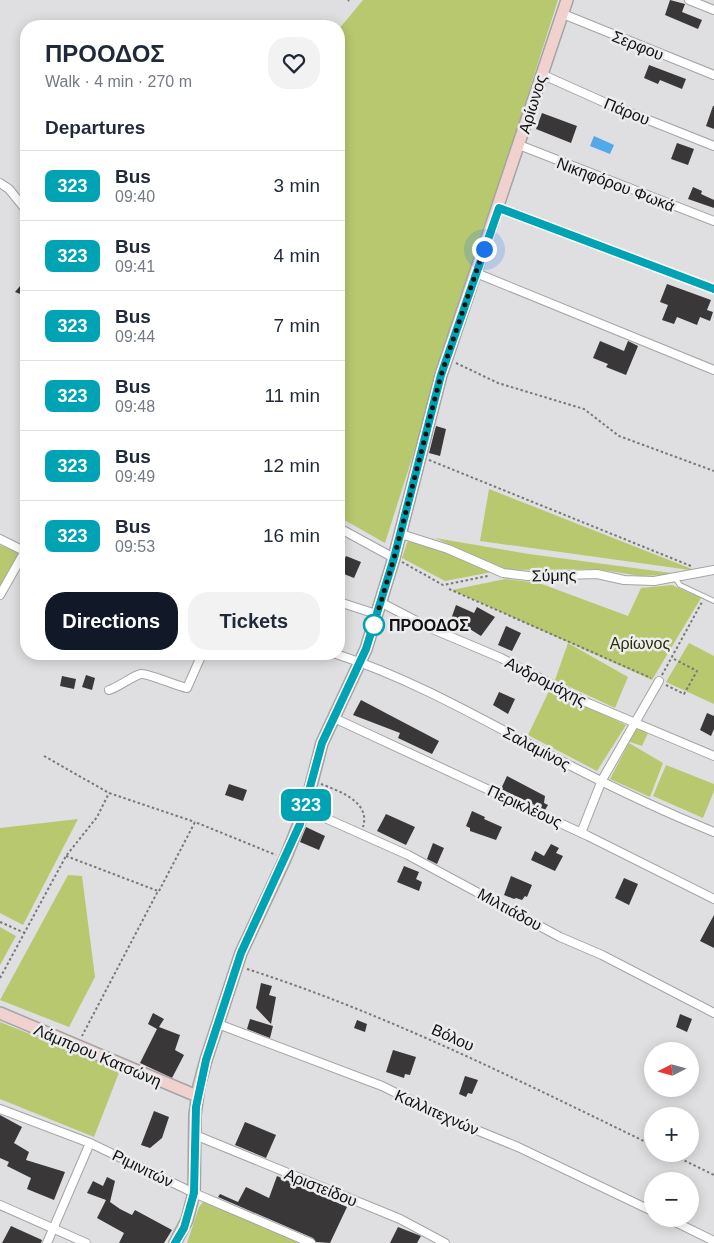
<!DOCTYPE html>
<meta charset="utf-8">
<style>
:root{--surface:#fff;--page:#f2f2f3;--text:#1f2937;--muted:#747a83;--line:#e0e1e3;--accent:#111827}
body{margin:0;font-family:Arial,sans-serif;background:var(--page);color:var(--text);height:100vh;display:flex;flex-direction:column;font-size:19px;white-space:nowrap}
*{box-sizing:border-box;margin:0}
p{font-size:16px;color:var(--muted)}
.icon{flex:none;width:28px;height:28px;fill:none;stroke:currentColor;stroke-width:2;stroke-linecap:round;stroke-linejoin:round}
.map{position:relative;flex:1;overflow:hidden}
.side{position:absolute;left:20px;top:20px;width:325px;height:640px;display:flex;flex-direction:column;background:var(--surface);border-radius:20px;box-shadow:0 2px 12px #0003}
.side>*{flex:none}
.badge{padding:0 10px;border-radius:8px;font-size:18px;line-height:32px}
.needle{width:32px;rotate:264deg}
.fabs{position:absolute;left:644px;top:1042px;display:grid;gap:10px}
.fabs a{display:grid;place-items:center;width:55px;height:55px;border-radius:50%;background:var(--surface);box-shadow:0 2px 12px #0003;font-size:25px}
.you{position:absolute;width:25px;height:25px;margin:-12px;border:4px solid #fff;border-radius:50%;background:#1a73e8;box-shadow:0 0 0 8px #1a73e833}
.map>.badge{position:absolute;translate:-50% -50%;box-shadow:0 0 0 2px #fff}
h2{padding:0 25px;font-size:19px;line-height:45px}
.round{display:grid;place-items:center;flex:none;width:52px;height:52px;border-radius:20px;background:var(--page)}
.head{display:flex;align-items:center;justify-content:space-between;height:85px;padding:0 25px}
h1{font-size:24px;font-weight:700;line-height:38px}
.button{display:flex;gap:10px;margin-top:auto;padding:10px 25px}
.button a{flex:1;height:58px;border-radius:20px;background:var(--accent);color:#fff;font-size:20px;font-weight:700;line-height:58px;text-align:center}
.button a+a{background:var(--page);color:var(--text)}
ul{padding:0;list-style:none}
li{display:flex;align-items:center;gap:15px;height:70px;padding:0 25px;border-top:1px solid var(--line)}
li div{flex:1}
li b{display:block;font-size:19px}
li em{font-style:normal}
li .badge{min-width:55px;font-weight:700;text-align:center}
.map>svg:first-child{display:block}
.green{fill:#b8c86f}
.water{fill:#51a9ea}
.building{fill:#393737}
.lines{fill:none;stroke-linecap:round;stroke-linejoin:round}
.lane-casing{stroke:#a4a4a6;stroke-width:6}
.street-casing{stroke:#a4a4a6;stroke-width:10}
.secondary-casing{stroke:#a4a4a6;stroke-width:14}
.path{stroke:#787879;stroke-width:2;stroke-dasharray:2.5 2.5;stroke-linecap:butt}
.lane{stroke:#fff;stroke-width:4}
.street{stroke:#fff;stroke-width:8}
.secondary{stroke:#f0d1cd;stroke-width:11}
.line-casing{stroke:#fff;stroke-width:11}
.line{stroke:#00a3b4;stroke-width:8}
.walk{stroke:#111;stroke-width:5;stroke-dasharray:0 9}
.stop-dot{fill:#fff;stroke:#00a3b4;stroke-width:2.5}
.labels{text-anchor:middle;stroke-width:5;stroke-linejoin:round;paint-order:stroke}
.street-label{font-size:16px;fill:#111;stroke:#ececee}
.stop-label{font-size:16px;font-weight:bold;fill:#111;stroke:#ececee;text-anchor:start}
.park-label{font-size:16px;fill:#2a3005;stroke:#ececee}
</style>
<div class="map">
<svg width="714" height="1243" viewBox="0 0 714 1243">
<rect width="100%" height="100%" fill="#dfdfe1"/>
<path class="green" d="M 363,0 L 558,0 L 385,543 L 339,517 L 339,29 Z
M 489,489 L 697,571 L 480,541 Z
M 435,538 L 529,554 L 679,574 L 641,576 L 596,569 L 505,570 Z
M 408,540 L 452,554 L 492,572 L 445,581 L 402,558 Z
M 0,545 L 20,553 L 0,588 Z
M 505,579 L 539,583 L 628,616 L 641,588 L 672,585 L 701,598 L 652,680 L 452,590 Z
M 568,643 L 628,677 L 615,708 L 555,680 Z
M 689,643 L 714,656 L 714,704 L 666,682 Z
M 550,689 L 626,725 L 597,771 L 528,735 Z
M 635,726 L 648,733 L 642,746 L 627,741 Z
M 629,743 L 663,763 L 650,797 L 610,779 Z
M 666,765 L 714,784 L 714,791 L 703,818 L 653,796 Z
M 78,819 L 23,925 L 0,913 L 0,828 Z
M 68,875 L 82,876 L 95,977 L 69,1027 L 0,1000 Z
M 0,927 L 16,936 L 0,965 Z
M 0,1022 L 120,1070 L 94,1137 L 0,1099 Z
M 203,1202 L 302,1243 L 187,1243 L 199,1207 Z"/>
<path class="water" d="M 594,136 L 614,145 L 610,154 L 590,146 Z"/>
<path class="building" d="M 670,0 L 685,4 L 682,12 L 702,20 L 698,29 L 665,15 Z
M 649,65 L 686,79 L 682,89 L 660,80 L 658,84 L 644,78 Z
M 713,106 L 714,106 L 714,129 L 706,126 Z
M 542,113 L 577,126 L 571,143 L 536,129 Z
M 677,143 L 694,149 L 688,165 L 671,159 Z
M 693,187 L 702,191 L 701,194 L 714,200 L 714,208 L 688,199 Z
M 26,279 L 26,296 L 15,292 Z
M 667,284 L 711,300 L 707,310 L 713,312 L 710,321 L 700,317 L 697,325 L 677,317 L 674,324 L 662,320 L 668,305 L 660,302 Z
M 600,341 L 624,351 L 628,341 L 638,346 L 626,375 L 606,367 L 608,364 L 593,358 Z
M 436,426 L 446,429 L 440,456 L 429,453 Z
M 346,556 L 361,562 L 354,578 L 339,572 Z
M 456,605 L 474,613 L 477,607 L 495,617 L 481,636 L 465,626 L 464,628 L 450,622 Z
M 506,626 L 521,633 L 512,651 L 498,645 Z
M 86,675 L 95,678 L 92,690 L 82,687 Z
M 62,676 L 76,679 L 74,689 L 60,686 Z
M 499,692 L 515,699 L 508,714 L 493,705 Z
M 361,700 L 439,741 L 432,754 L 398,738 L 400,733 L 353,715 Z
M 707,713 L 714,716 L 714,729 L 711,736 L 700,730 Z
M 507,776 L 545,796 L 544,803 L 548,805 L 545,810 L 501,789 Z
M 229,784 L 247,790 L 243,801 L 225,795 Z
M 472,811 L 485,817 L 484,819 L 502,827 L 496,840 L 470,831 L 470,828 L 466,826 Z
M 386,814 L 415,827 L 406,845 L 377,831 Z
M 306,827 L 325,836 L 319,850 L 300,842 Z
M 433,843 L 444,848 L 437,864 L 427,859 Z
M 551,844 L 559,848 L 556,853 L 563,856 L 555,871 L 531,860 L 535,851 L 544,856 Z
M 404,866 L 419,872 L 416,879 L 422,882 L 419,891 L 397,882 Z
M 511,876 L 532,885 L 527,897 L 525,896 L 522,900 L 516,898 L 514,899 L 504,895 Z
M 624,878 L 638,884 L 629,905 L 615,898 Z
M 714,915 L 714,948 L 700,941 Z
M 261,983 L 272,986 L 269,995 L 276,997 L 271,1024 L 256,1008 Z
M 153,1013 L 164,1019 L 159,1027 L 180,1035 L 175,1050 L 184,1055 L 172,1078 L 140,1063 L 157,1029 L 148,1024 Z
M 680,1014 L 692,1019 L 687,1032 L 676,1027 Z
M 250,1019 L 273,1026 L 270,1038 L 247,1029 Z
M 357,1020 L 367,1024 L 365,1032 L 354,1028 Z
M 393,1050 L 416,1057 L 410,1075 L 405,1074 L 404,1078 L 386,1072 Z
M 465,1076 L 478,1080 L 472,1094 L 468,1093 L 466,1097 L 459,1094 Z
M 154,1111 L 169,1117 L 162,1138 L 150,1148 L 141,1145 Z
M 0,1115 L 22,1127 L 14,1143 L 29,1152 L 26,1160 L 65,1172 L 54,1200 L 27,1189 L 31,1178 L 7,1166 L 9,1162 L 0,1158 Z
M 245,1122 L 276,1135 L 266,1158 L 235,1145 Z
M 277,1176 L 347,1207 L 330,1243 L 316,1242 L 313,1238 L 218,1197 L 220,1194 L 238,1202 L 246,1187 L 269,1198 Z
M 107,1177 L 115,1181 L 110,1202 L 120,1209 L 132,1215 L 135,1210 L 172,1230 L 164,1243 L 119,1243 L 124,1233 L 97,1218 L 106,1200 L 87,1193 L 93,1181 L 103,1186 Z
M 11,1226 L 42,1240 L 41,1243 L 2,1243 Z
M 398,1227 L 421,1236 L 417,1243 L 390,1243 Z"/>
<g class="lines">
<defs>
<path id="lane" d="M 675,578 L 680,585 L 714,601"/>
<path id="street" d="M 689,0 L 714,10
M 563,14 L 714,75
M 270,26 L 271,25
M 541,74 L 608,104 L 714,146
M 519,145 L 714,221
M 0,183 L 9,189 L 26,210
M 499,208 L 714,289
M 476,273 L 714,370
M 339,528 L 394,558
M 401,534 L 448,549 L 503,573 L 528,576 L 597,574 L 624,580 L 654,581 L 714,570
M 0,539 L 26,552
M 0,595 L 25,551
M 339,602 L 376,614
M 380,602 L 430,628 L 501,658 L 588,703 L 714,756
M 336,654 C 419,681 495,727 573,767 C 618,790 667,813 714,832
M 109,690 C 119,687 134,675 141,674 C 148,673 176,686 187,688 L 202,654
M 334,718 L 588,836 L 714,899
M 305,809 L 408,855 L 560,937 L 602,955 L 714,1013
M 581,833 L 602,780 L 659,681
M 218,1024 L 382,1086 L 447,1118 L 518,1147 L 652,1211
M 0,1109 L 90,1143 L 194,1193 L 311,1243
M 195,1135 L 400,1219 L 445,1243
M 0,1205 L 86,1243
M 669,1219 L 714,1241
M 47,1243 L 90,1143"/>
<path id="secondary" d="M 0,1013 L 197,1096
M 175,1243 L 187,1220 L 194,1193 L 195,1115 L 199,1086 L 206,1060 L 241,953 L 285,859 L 305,809 L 322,743 L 366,649 L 394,558 L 441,375 L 567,0"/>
</defs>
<use href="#lane" class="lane-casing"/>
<use href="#street" class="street-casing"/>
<use href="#secondary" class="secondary-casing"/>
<path class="path" d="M 348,1 L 349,0
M 456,363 L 498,383 L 584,409 L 619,436 L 714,471
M 429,460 L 691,566
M 402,562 L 443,585 L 488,576
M 449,589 L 651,678
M 662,675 L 702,602
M 666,685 L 684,694 L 697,671 L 672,658
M 44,756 L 109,793 L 195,822
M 321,784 C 339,791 371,802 363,827
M 66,856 L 158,891 L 82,1036
M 159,891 L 195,822 L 276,855
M 0,922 L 25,933
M 247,969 C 387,1014 520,1081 652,1145
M 0,978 L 66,856 L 97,817 L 109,793
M 671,1154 L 714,1175"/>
<use href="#lane" class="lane"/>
<use href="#street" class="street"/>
<use href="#secondary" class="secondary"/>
</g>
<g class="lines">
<defs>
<path id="line" d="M 175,1243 L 184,1228 L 194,1193 L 196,1107 L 206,1060 L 241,953 L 300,824 L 322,743 L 366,649 L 394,558 L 441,375 L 499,208 L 714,289"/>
</defs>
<use href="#line" class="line-casing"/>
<use href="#line" class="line"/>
<path class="walk" d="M 374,625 L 394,558 L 441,375 L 484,249"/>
</g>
<circle class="stop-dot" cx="374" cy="625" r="10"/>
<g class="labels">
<g class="street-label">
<text transform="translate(638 45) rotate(22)" y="6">Σερφου</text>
<text transform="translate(532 104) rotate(-73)" y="6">Αρίωνος</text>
<text transform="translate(627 111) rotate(22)" y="6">Πάρου</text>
<text transform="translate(616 184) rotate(21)" y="6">Νικηφόρου Φωκά</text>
<text transform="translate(554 575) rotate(-1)" y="6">Σύμης</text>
<text transform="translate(546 681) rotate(27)" y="6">Ανδρομάχης</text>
<text transform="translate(537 748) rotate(28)" y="6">Σαλαμίνος</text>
<text transform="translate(525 806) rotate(25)" y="6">Περικλέους</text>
<text transform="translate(510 909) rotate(29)" y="6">Μιλτιάδου</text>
<text transform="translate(453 1037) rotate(24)" y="6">Βόλου</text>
<text transform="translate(98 1055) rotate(23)" y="6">Λάμπρου Κατσώνη</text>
<text transform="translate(437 1112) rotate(24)" y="6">Καλλιτεχνών</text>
<text transform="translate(143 1168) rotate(26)" y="6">Ριμινιτών</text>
<text transform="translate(321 1187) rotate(22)" y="6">Αριστείδου</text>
</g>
<g class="stop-label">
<text x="389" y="631">ΠΡΟΟΔΟΣ</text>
</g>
<g class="park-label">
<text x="640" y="649">Αρίωνος</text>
</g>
</g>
</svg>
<div class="fabs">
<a><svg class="needle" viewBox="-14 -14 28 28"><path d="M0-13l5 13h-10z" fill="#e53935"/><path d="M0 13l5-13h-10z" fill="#747a83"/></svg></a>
<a>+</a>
<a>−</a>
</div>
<div class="you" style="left:484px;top:249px"></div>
<b class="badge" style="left:306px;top:805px;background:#00a3b4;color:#fff">323</b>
<section class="side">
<div class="head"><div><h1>ΠΡΟΟΔΟΣ</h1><p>Walk · 4 min · 270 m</p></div><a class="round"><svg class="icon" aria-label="heart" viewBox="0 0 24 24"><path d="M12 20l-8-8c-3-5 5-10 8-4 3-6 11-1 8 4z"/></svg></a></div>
<h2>Departures</h2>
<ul>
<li><span class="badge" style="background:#00a3b4;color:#fff">323</span><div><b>Bus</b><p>09:40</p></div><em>3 min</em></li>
<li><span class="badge" style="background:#00a3b4;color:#fff">323</span><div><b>Bus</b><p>09:41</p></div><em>4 min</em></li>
<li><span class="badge" style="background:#00a3b4;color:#fff">323</span><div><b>Bus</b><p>09:44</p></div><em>7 min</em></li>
<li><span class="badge" style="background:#00a3b4;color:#fff">323</span><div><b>Bus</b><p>09:48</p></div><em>11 min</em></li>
<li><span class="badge" style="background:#00a3b4;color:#fff">323</span><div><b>Bus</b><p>09:49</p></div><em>12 min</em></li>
<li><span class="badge" style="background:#00a3b4;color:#fff">323</span><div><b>Bus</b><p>09:53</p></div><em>16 min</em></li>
</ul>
<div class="button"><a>Directions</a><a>Tickets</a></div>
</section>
</div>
